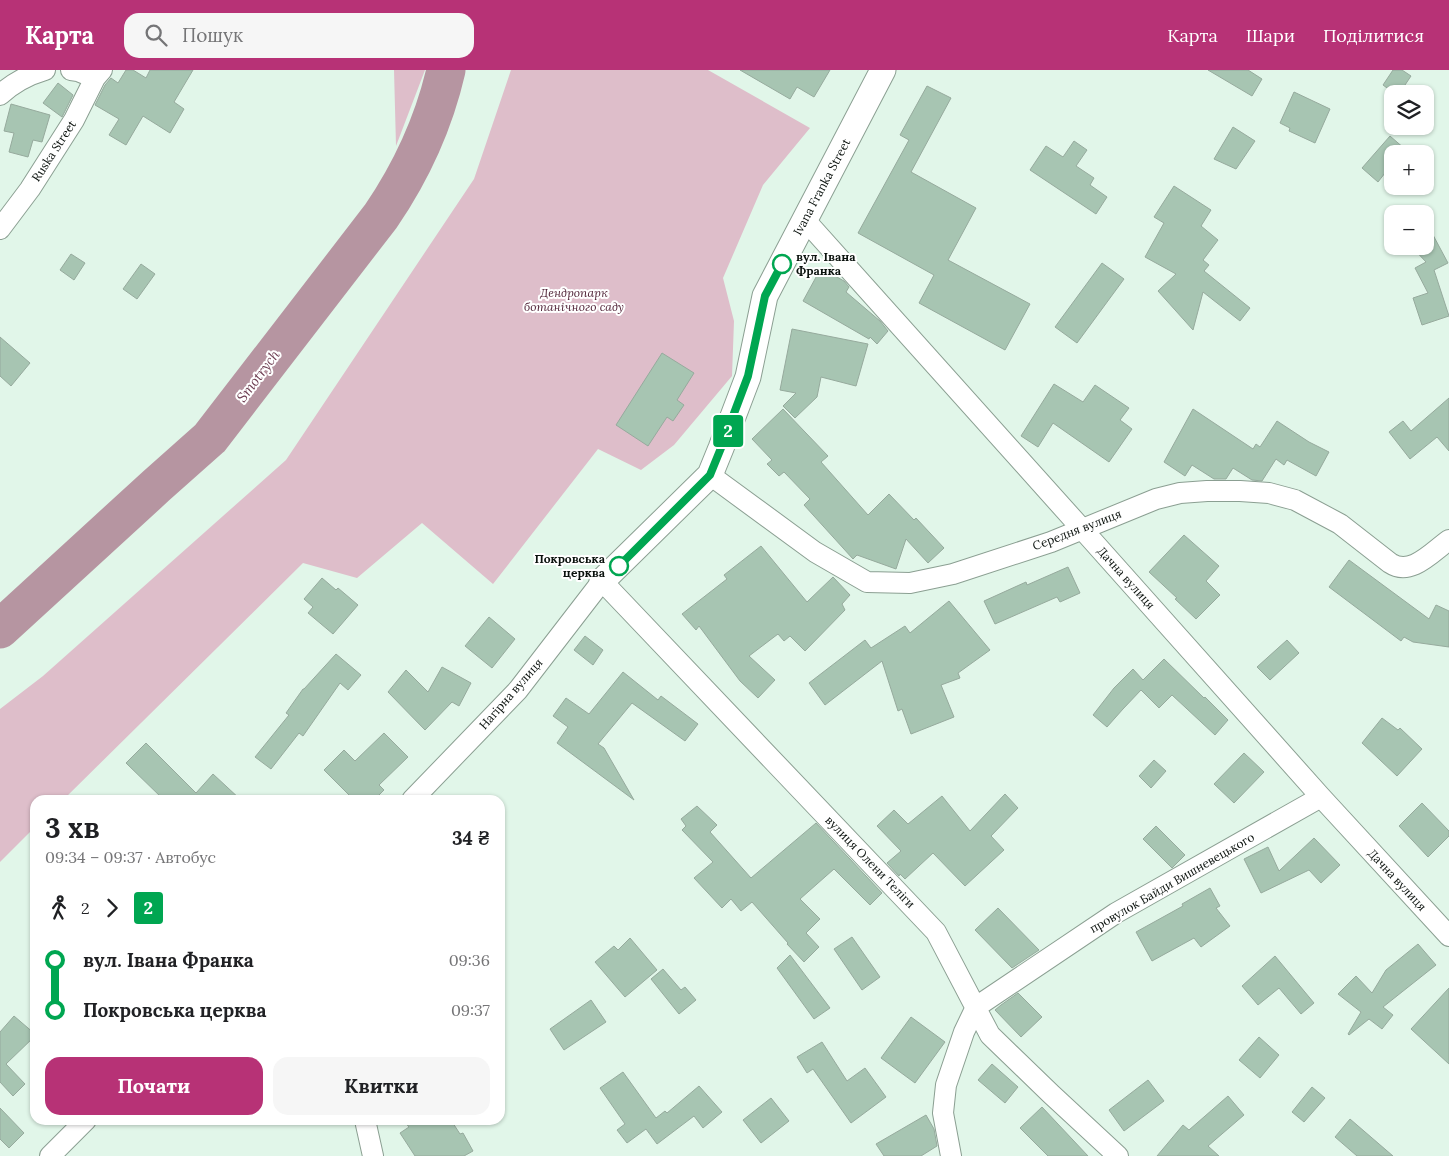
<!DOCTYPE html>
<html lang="uk">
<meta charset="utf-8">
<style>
:root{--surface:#fff;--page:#f6f6f6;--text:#202124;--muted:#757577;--accent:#b73276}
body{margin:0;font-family:Lora,serif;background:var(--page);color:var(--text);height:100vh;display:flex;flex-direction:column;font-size:19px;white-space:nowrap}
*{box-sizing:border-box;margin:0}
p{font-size:16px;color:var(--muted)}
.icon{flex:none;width:28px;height:28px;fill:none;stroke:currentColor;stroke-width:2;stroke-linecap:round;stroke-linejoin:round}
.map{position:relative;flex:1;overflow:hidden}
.panel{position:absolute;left:30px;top:725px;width:475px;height:330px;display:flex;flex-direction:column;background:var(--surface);border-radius:15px;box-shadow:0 1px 4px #0004}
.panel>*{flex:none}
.badge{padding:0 10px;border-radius:4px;font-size:18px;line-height:32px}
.controls{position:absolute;left:1384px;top:15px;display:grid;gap:10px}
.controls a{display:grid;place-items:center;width:50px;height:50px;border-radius:10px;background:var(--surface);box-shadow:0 1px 4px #0004;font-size:25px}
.map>.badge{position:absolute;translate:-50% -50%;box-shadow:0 0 0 2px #fff}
.legs{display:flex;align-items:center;gap:8px;height:55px;padding:0 15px;font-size:16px}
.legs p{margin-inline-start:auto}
.overview{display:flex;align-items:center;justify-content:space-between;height:85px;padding:0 15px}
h1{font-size:28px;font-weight:700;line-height:38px}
.action{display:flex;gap:10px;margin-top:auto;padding:10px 15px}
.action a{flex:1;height:58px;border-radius:15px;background:var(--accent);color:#fff;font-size:20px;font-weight:700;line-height:58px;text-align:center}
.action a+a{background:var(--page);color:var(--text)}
ul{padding:0 15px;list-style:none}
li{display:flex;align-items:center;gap:18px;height:50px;font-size:19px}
li i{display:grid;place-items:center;width:8px;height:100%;margin:0 6px;background:currentColor}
li i::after{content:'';width:12px;height:12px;margin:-6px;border:4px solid;border-radius:50%;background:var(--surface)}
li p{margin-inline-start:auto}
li:first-child i{background:linear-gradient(#0000 50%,currentColor 0)}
li:last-child i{background:linear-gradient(currentColor 50%,#0000 0)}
header{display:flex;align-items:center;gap:30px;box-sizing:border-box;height:70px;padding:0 25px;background:var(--accent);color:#fff}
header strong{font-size:24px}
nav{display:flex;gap:28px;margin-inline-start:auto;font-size:18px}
.search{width:350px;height:45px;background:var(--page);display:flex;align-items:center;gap:12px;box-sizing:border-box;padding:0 18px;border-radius:15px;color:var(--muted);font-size:19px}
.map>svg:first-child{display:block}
.green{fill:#debeca}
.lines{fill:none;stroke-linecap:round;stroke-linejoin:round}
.river{stroke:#b695a1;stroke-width:39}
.building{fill:#a7c5b2;stroke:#96aa9d}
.minor-casing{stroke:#8b9f92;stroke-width:22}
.tertiary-casing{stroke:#8b9f92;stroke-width:27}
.minor{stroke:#fff;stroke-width:20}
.tertiary{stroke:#fff;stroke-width:25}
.line-1-casing{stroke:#fff;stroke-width:11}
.line-1{stroke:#00a651;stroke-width:8}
.stop-1-dot{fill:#fff;stroke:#00a651;stroke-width:2.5}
.labels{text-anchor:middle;stroke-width:4;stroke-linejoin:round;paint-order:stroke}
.street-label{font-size:12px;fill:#0b120e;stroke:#fff}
.stop-label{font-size:12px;font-weight:bold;fill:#0b120e;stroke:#fff;text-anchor:start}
.park-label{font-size:12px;font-style:italic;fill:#512438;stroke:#fff}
.water-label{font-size:14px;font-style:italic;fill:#6e3e52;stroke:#fff}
</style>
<header>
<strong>Карта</strong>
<div class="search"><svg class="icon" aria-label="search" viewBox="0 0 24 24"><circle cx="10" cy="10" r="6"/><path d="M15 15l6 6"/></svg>Пошук</div>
<nav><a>Карта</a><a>Шари</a><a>Поділитися</a></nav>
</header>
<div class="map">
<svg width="1449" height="1086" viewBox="0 0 1449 1086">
<rect width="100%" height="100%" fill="#e1f6e9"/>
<path class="green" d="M 394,0 L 425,0 L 396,76 Z
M 511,0 L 708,0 L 810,58 L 763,115 L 723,208 L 734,251 L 732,306 L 674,375 L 641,400 L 598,379 L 493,514 L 422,453 L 357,508 L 303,493 L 63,730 L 35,730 L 35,757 L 0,792 L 0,639 L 43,606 L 286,390 L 474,109 Z"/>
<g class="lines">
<path class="river" d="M 0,559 L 156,416 L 210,368 L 381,146 C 411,102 434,52 446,0"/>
</g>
<path class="building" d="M 126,0 L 133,0 L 146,8 L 150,0 L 193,0 L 174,32 L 184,39 L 170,63 L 143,46 L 126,75 L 109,65 L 119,49 L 95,35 L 105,15 L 111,8 L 118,13 Z
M 740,0 L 830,0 L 814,27 L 797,17 L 790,29 Z
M 1208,0 L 1248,0 L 1262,9 L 1252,26 Z
M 1393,0 L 1402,0 L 1411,6 L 1399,24 L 1395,24 L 1383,15 Z
M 58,13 L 73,25 L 62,47 L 43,33 Z
M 927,16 L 951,28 L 911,102 L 976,138 L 948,190 L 1030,234 L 1005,280 L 919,233 L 934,205 L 858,163 L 909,70 L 900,65 Z
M 1294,22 L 1330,39 L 1315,73 L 1289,61 L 1290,58 L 1280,53 Z
M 11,34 L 50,45 L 42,72 L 33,70 L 28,87 L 9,82 L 14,63 L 4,61 Z
M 1233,57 L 1255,71 L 1236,99 L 1214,89 Z
M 1390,66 L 1405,79 L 1401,84 L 1392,84 L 1392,94 L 1378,112 L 1362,98 Z
M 1074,71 L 1087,80 L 1076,96 L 1094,108 L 1090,115 L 1107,127 L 1096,144 L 1030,100 L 1046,76 L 1063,87 Z
M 1174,116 L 1211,140 L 1201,156 L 1218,170 L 1203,190 L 1209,195 L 1204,201 L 1250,238 L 1240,251 L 1203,222 L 1193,260 L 1158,221 L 1176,204 L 1145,187 L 1164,153 L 1154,147 Z
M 1425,150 L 1448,193 L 1434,200 L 1449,246 L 1422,255 L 1413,228 L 1428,223 L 1415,198 L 1426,192 L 1411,176 L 1425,176 Z
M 71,184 L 85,193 L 74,210 L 60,200 Z
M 1102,193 L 1124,209 L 1077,273 L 1055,257 Z
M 141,194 L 155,204 L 137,229 L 123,219 Z
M 821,198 L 844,211 L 849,217 L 846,222 L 880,251 L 888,261 L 877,274 L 870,267 L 869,269 L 803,231 Z
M 792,259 L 868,274 L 856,316 L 821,307 L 817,327 L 795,348 L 783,336 L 796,323 L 780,320 Z
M 0,267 L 30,293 L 11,316 L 0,306 Z
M 662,283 L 694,303 L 677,330 L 684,335 L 673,351 L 667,347 L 648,376 L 616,355 Z
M 1054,314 L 1083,332 L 1095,315 L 1129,338 L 1120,350 L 1132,359 L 1109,392 L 1053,353 L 1038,377 L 1021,366 Z
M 1449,328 L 1449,381 L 1437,367 L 1410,389 L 1389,362 L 1403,351 L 1411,361 Z
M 783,339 L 828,386 L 821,392 L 868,445 L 889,424 L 914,450 L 916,448 L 944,478 L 928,493 L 906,469 L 896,499 L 857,485 L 853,489 L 804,435 L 810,429 L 784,402 L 779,406 L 767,394 L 772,390 L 752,369 Z
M 1193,339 L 1253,379 L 1256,374 L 1260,377 L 1277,351 L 1309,372 L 1329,382 L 1316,406 L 1287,390 L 1284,395 L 1276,389 L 1262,411 L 1252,410 L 1233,398 L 1226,409 L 1214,409 L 1192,395 L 1185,406 L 1164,392 Z
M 1184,465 L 1219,496 L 1206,511 L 1220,525 L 1196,549 L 1175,529 L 1177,528 L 1149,502 Z
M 761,476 L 807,532 L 833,507 L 850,525 L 842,534 L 845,540 L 805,581 L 790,566 L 784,571 L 778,564 L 749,586 L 775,610 L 758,628 L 740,611 L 699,556 L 696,560 L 682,544 L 727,509 L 724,505 Z
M 1349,490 L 1429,549 L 1436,535 L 1449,541 L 1449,577 L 1413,572 L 1404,567 L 1401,571 L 1329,517 Z
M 1068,497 L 1080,523 L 1060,532 L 1057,527 L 995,554 L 984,531 L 1026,512 L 1027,515 Z
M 322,508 L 336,520 L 338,518 L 358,535 L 333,564 L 308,543 L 313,537 L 304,529 Z
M 949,531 L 990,580 L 958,603 L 960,608 L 941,615 L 954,647 L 911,664 L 902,639 L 898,641 L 882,591 L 825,635 L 809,613 L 865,570 L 871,578 L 905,556 L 910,563 Z
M 489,547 L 515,569 L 492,598 L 465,576 Z
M 585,566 L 603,580 L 593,595 L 574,580 Z
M 1287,570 L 1299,583 L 1270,610 L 1257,597 Z
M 336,584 L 361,605 L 348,620 L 340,613 L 303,666 L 299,663 L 271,699 L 255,687 L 289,645 L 286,643 L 303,619 L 304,619 Z
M 1164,589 L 1204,628 L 1205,627 L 1228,650 L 1215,665 L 1172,625 L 1159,638 L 1141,620 L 1123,639 L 1107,657 L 1093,645 L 1114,618 L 1133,599 L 1143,610 Z
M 442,597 L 471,613 L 459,636 L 452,632 L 425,660 L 388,622 L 406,600 L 428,622 Z
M 623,602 L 658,630 L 661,626 L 698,654 L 685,671 L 632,633 L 598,674 L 604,678 L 634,730 L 557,673 L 568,657 L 553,646 L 566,628 L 589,644 Z
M 1382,648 L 1398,660 L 1400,658 L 1422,679 L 1397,706 L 1362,673 Z
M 384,663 L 408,687 L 379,715 L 384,720 L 374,730 L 354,730 L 324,700 L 344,680 L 355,691 Z
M 146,673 L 196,723 L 213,704 L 241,730 L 164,730 L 126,693 Z
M 1244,683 L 1264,702 L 1234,733 L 1214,714 Z
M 1154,690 L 1166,701 L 1151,718 L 1139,706 Z
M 1005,724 L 1018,738 L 991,766 L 1004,780 L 965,816 L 933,783 L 905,809 L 900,804 L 899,806 L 887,793 L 901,781 L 877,756 L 894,740 L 908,754 L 942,726 L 970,761 Z
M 1422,733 L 1449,761 L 1449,766 L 1428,787 L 1399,756 Z
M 697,736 L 717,755 L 710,762 L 751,808 L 816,753 L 882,823 L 870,835 L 834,799 L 800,829 L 820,849 L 806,863 L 819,877 L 804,892 L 787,874 L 788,873 L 752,832 L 741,841 L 731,829 L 722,838 L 694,808 L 713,792 L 682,760 L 686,756 L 681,749 Z
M 1156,756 L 1185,785 L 1172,798 L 1143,769 Z
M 1314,768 L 1340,795 L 1321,813 L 1309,800 L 1261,823 L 1244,789 L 1268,777 L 1279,801 Z
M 1210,818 L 1220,836 L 1216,838 L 1230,856 L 1201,877 L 1194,868 L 1152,891 L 1136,862 L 1183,836 L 1182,834 Z
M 998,838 L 1039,880 L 1012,898 L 975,860 Z
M 852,867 L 880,907 L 862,920 L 834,879 Z
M 630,868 L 657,900 L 625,927 L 595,892 L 614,876 L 618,880 Z
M 1418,874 L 1436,895 L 1383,937 L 1393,945 L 1382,959 L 1369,949 L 1349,965 L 1348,964 L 1361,942 L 1338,924 L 1356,906 L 1372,923 L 1386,900 Z
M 790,885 L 830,938 L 814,949 L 777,898 Z
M 1275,886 L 1314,933 L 1301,944 L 1279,918 L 1258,935 L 1242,916 Z
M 663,899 L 681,920 L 685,917 L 696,930 L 679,944 L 651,909 Z
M 1449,918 L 1449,994 L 1411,959 Z
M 1018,923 L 1042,947 L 1021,967 L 995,940 L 1001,935 Z
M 591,930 L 606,952 L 564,980 L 550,959 Z
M 14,946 L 35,964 L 35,966 L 6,994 L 25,1014 L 13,1026 L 0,1012 L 0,962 Z
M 911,947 L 945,972 L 915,1013 L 881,988 Z
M 1259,967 L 1279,985 L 1260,1008 L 1239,990 Z
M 822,972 L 847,1011 L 865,998 L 886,1027 L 851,1053 L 813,999 L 807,1003 L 797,987 Z
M 992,994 L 1018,1017 L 1005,1033 L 978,1010 Z
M 623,1002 L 656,1048 L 665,1041 L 667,1043 L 699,1016 L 722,1042 L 703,1058 L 694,1046 L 657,1074 L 646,1059 L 627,1073 L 617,1060 L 625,1054 L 600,1018 Z
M 1148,1010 L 1164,1031 L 1124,1061 L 1109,1040 Z
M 1312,1017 L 1325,1028 L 1304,1052 L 1292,1042 Z
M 1228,1026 L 1244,1045 L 1208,1076 L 1219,1086 L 1157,1086 L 1183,1055 L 1189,1060 Z
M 771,1028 L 789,1051 L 761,1073 L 743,1050 Z
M 1042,1037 L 1088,1086 L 1048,1086 L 1020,1058 Z
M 0,1038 L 24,1063 L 9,1078 L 0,1069 Z
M 926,1045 L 934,1059 L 937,1076 L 921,1086 L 884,1086 L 876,1074 Z
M 1350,1049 L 1393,1086 L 1357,1086 L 1335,1067 Z
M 403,1050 L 451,1050 L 460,1064 L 463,1063 L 473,1081 L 464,1086 L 415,1086 L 400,1063 L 409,1057 Z"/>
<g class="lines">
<defs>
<path id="minor" d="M 71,0 L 78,1 L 95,8
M 0,25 C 13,13 28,5 45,0
M 805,150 L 1082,459 L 1321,727 L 1449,866
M 0,159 L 30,119 L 74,50 L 95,8 L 102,0
M 710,405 L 815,482 L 867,512 L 910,513 L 953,504 L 1051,472 L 1156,429 L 1180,423 L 1207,421 L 1240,421 L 1269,423 L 1295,430 L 1340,454 L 1390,493 C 1411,507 1432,482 1449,470
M 412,730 L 518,620 L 602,511 L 936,862 L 990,965 L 1051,1024 L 1118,1086
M 365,1050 L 373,1086
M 50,1086 L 86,1050
M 951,1086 L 943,1043 L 946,1015 L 964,962 L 976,937 L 1116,843 L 1321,727"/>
<path id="tertiary" d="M 602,511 L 710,405 L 721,378 L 748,307 L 765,226 L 883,0"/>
</defs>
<use href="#minor" class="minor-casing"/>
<use href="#tertiary" class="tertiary-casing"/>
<use href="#minor" class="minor"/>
<use href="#tertiary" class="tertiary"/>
</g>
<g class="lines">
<defs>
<path id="line-1" d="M 619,496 L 710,405 L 721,378 L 748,306 L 765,226 L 782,194"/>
</defs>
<use href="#line-1" class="line-1-casing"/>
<use href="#line-1" class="line-1"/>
</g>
<g class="stop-1-dot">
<circle cx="782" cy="194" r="9"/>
<circle cx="619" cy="496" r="9"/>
</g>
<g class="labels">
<g class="street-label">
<text transform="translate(54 81) rotate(-57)" y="4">Ruska Street</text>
<text transform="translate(822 117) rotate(-62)" y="4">Ivana Franka Street</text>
<text transform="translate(1077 460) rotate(-21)" y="4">Середня вулиця</text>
<text transform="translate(1126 508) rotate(48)" y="4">Дачна вулиця</text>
<text transform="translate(511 624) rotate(-49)" y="4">Нагірна вулиця</text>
<text transform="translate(870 792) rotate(46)" y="4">вулиця Олени Теліги</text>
<text transform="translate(1397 810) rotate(47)" y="4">Дачна вулиця</text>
<text transform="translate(1172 813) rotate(-30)" y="4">провулок Байди Вишневецького</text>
</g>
<g class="stop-label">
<text x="796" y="191">вул. Івана<tspan x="796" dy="14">Франка</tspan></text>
<text x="605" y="493" text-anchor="end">Покровська<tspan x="605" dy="14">церква</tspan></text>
</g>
<g class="park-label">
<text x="574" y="227">Дендропарк<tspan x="574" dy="14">ботанічного саду</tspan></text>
</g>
<g class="water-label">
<text transform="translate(258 306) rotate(-53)" y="5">Smotrych</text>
</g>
</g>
</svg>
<div class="controls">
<a><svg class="icon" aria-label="layers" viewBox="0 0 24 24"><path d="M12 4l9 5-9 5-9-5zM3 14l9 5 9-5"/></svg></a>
<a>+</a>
<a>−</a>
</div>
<b class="badge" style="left:728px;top:361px;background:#00a651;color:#fff">2</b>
<section class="panel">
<div class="overview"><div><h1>3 хв</h1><p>09:34 – 09:37 · Автобус</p></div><b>34 ₴</b></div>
<div class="legs"><svg class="icon" aria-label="walk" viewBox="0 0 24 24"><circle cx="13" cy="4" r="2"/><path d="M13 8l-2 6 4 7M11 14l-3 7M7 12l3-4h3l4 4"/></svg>2<svg class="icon" aria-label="forward" viewBox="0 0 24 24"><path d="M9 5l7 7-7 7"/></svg><b class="badge" style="background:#00a651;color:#fff">2</b></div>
<ul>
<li><i style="color:#00a651"></i><b>вул. Івана Франка</b><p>09:36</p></li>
<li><i style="color:#00a651"></i><b>Покровська церква</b><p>09:37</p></li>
</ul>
<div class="action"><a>Почати</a><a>Квитки</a></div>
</section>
</div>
